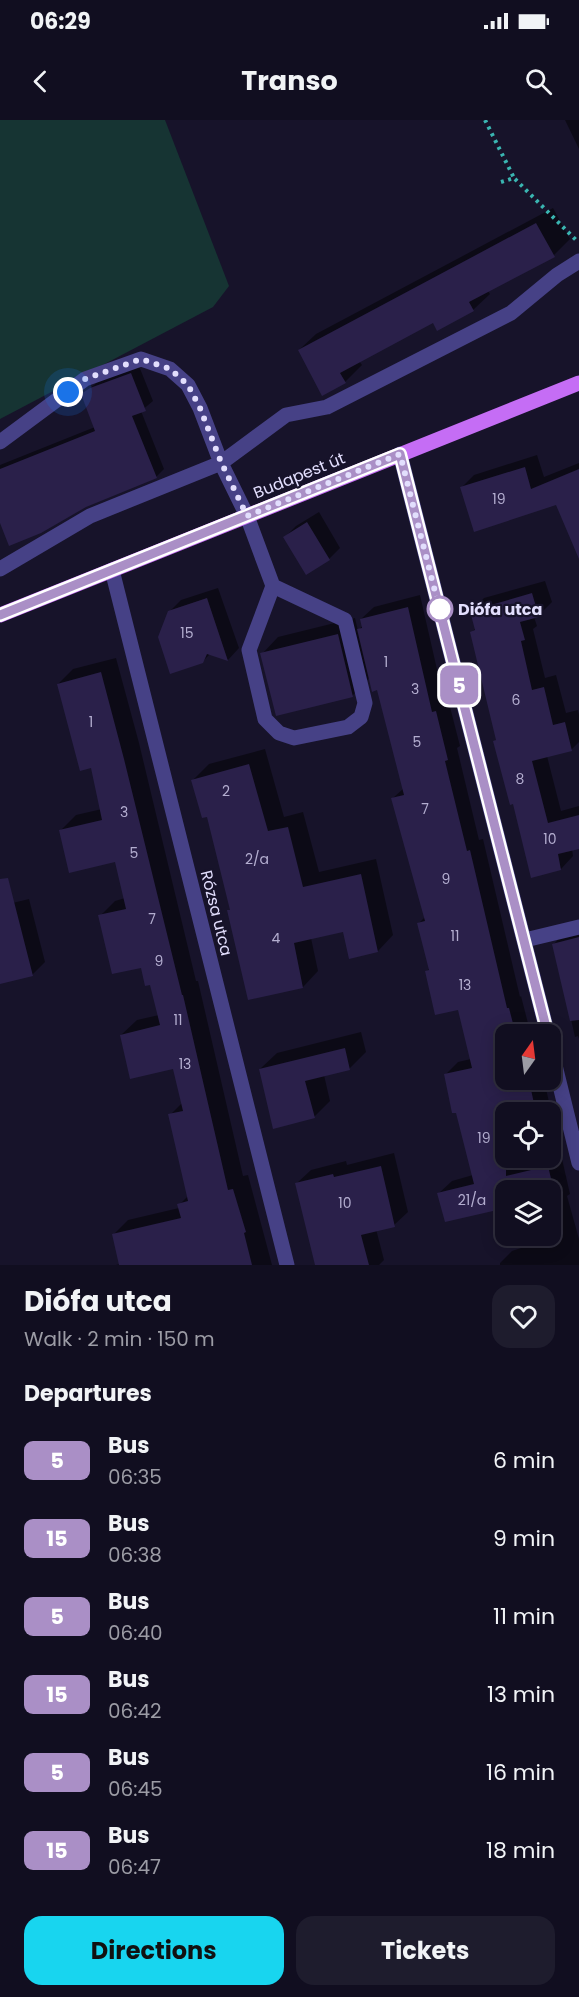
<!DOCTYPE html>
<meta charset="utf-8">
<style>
:root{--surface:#110e20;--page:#1e1c2d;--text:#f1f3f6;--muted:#9c9ca5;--line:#302e3e;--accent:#18d5ef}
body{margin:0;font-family:Poppins,sans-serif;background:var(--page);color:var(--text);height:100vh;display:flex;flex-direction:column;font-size:22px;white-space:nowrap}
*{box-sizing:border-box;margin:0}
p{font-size:20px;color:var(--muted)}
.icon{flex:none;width:33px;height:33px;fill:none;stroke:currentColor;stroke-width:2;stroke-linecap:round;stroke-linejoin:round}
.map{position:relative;height:1145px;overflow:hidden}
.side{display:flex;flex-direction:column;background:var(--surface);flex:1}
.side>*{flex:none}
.badge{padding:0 12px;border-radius:9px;font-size:21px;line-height:39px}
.needle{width:39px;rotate:14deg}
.tools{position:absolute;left:495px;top:904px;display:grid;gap:12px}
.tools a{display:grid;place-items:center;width:66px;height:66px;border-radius:12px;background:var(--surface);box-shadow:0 3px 15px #0003,0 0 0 2px var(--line);font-size:30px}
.you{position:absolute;width:30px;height:30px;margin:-15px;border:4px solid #fff;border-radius:50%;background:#1a73e8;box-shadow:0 0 0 9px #1a73e833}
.map>.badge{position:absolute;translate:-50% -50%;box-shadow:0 0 0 3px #fff}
h2{padding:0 24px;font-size:22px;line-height:54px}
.round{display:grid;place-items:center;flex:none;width:63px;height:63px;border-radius:18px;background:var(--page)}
.headline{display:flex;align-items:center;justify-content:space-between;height:102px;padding:0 24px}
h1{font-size:28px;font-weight:700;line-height:45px}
.primary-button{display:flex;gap:12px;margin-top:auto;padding:12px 24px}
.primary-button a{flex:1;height:69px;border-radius:18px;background:var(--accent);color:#111;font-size:24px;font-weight:700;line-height:69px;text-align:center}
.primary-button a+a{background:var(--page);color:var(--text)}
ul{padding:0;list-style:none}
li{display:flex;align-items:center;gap:18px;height:78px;padding:0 24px}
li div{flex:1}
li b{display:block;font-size:22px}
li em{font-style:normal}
li .badge{min-width:66px;font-weight:700;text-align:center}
.status{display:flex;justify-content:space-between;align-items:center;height:42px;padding:0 30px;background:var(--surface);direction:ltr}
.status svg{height:16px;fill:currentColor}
header{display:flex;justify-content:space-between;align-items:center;height:78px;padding:0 24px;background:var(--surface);font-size:27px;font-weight:700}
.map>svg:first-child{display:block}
.green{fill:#163433}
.shadow{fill:#0007;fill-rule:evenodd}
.building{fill:#2a204a}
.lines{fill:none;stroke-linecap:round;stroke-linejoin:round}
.path{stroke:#3ab5b1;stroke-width:4;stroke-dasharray:3 4.5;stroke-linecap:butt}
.minor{stroke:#464186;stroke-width:15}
.major{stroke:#c56df5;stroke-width:15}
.line-casing{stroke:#fff;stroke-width:14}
.line{stroke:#aa8fc6;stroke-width:9}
.walk{stroke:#e2defd;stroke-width:6;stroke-dasharray:0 10.8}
.stop-dot{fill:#fff;stroke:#aa8fc6;stroke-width:3}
.labels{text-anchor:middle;stroke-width:4.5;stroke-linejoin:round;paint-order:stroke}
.number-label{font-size:14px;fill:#b4aed0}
.street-label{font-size:16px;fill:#e2defd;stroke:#17132a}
.stop-label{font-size:16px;font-weight:bold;fill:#e2defd;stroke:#17132a;text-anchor:start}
</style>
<div class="status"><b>06:29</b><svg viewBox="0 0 49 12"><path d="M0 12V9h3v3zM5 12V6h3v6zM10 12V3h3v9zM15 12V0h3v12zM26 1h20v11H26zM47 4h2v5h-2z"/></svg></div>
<header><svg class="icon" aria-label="back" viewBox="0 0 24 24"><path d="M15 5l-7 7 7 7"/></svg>Transo<svg class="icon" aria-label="search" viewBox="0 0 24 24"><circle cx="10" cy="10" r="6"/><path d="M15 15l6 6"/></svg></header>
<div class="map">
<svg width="579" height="1145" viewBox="0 0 579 1145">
<rect width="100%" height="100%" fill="#17132a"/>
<path class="green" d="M 0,0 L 165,0 L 229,166 L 213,187 L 0,299 Z"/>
<path class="shadow" d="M 565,0 L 579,0 L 579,29 Z
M 553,88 L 570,119 L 554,135 L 488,171 L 490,174 L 473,190 L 433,201 L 359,241 L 362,245 L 345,262 L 299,230 L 316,214 Z
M 139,246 L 153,281 L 141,291 L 164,349 L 156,357 L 0,399 L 0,345 L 95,307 L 82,275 L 100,260 Z
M 537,335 L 544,357 L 579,343 L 579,399 L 557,384 L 462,367 L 474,355 Z
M 319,392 L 340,428 L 329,439 L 285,417 L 296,406 Z
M 545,461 L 552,482 L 539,495 L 534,497 L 537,506 L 533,509 L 545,558 L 556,555 L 566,593 L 578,590 L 579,595 L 579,622 L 572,629 L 547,636 L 561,691 L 579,686 L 579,728 L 572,729 L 573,736 L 561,749 L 514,682 L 495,621 L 497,619 L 472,512 L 476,508 L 471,491 L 484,478 Z
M 218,468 L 239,528 L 228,540 L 211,533 L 202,542 L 169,492 L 181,480 Z
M 420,475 L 444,580 L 448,579 L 460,626 L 457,628 L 479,720 L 483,719 L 520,877 L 521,876 L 531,915 L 506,915 L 506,960 L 544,960 L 570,1074 L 567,1076 L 579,1119 L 579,1145 L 500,1145 L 500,1143 L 512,1131 L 524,1127 L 521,1116 L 550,1116 L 550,1071 L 439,1073 L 452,1061 L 473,1055 L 455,981 L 445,955 L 458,942 L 471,939 L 459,888 L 427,851 L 430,848 L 419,803 L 425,797 L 393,678 L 404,668 L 378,569 L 370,557 L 353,575 L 277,595 L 262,534 L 278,517 L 355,498 L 358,511 L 363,505 L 361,499 L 374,487 ZM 506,993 L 550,993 L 550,1038 L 506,1038 Z
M 116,538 L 139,623 L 196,861 L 198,861 L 243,1056 L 248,1055 L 272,1145 L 116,1145 L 120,1144 L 113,1115 L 128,1100 L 179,1088 L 179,1085 L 188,1076 L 170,995 L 182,983 L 174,947 L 121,915 L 137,900 L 159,895 L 151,863 L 142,846 L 100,796 L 115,781 L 125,778 L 116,741 L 61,710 L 76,695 L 102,689 L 92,646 L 58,564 L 73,549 Z
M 265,629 L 284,697 L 303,692 L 319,752 L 376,739 L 393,815 L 378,831 L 345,811 L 311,818 L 318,851 L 303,867 L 249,878 L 229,791 L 232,788 L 208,695 L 193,660 L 209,644 Z
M 29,779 L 45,842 L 32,855 L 0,863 L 0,786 Z
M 579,809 L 579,919 L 578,916 L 575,917 L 554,824 L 565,812 Z
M 361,912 L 366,932 L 349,949 L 324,955 L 330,981 L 314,997 L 260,949 L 277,933 Z
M 394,1033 L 408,1092 L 394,1105 L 376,1109 L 384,1140 L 379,1145 L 317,1145 L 297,1063 L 311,1050 L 346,1041 L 347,1045 Z"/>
<path class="building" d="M 536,103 L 555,137 L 469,182 L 474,191 L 437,211 L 433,203 L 340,253 L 346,263 L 322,276 L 298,230 Z
M 131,253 L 146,291 L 132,296 L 157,358 L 86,387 L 41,413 L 9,426 L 0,403 L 0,349 L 95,311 L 81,274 L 90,268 Z
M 525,347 L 531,369 L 579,349 L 579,439 L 556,385 L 474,412 L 460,367 Z
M 307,402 L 330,440 L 306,455 L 283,417 Z
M 532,473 L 539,497 L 520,502 L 525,520 L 521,521 L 532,570 L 544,567 L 553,605 L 565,602 L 572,631 L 532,641 L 548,703 L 579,695 L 579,729 L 558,734 L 561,750 L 531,758 L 513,684 L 510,685 L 493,621 L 496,620 L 470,512 L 475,510 L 470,491 Z
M 207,478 L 228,541 L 207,534 L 203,543 L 170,554 L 158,517 L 168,491 Z
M 408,487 L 432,592 L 436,591 L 448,640 L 445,641 L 467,731 L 470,730 L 507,888 L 509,888 L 516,915 L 506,915 L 506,960 L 529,960 L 536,993 L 506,993 L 506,1056 L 548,1046 L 554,1071 L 506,1071 L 506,1088 L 445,1102 L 437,1073 L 474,1064 L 456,993 L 452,993 L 444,954 L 472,948 L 458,890 L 435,895 L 425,851 L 429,850 L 417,803 L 425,801 L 391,678 L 404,675 L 377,570 L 372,572 L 357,509 L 362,508 L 360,499 Z
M 338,514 L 353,577 L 276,596 L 260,533 Z
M 101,552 L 124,639 L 182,875 L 183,875 L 228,1070 L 233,1069 L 246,1112 L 244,1113 L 252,1145 L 119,1145 L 112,1114 L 181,1098 L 177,1084 L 188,1081 L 168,994 L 183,991 L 173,949 L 130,959 L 120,915 L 160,905 L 150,865 L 145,866 L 141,848 L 112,854 L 98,795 L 126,789 L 115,742 L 69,753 L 59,710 L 102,700 L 91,648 L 80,651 L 57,564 Z
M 249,644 L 268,711 L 288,707 L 303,767 L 361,754 L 378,832 L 349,839 L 343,812 L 294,823 L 303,868 L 248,880 L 227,790 L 230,790 L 207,697 L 202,698 L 191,660 Z
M 8,758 L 33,856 L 0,864 L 0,759 Z
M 579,817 L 579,900 L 570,901 L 552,824 Z
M 345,928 L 350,950 L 305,961 L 315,998 L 273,1009 L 259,949 Z
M 381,1046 L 395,1107 L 361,1115 L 369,1145 L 315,1145 L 295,1063 L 333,1054 L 334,1057 Z"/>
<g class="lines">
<path class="path" d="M 485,0 L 514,58
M 501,62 L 514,58 L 578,122"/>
<path class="minor" d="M 0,322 L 85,259 L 141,239 L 170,249 L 188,265 L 200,288 L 221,343 L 247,396 L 273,466 L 345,500 L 365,583 L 361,597 L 348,607 L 294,618 L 279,613 L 265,599 L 249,530 L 273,466
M 400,334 L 548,915
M 0,449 L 90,396 L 221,343 L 286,295 L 327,287 L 511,193 L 557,155 L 579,141
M 112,450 L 287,1145
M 525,820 L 579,807
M 550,925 L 579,1043"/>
<path class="major" d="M 0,495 L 579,263"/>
</g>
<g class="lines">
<defs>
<path id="line" d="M 0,495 L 400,334 L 548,915"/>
</defs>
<use href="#line" class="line-casing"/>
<use href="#line" class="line"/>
<path class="walk" d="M 68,272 L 85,259 L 141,239 L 170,249 L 188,265 L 200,288 L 221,342 L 247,396 L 400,334 L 442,499 L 440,489"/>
</g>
<circle class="stop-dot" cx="440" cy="489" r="12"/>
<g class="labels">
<g class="number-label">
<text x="499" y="384">19</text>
<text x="187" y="518">15</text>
<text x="386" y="547">1</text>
<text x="415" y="574">3</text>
<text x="516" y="585">6</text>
<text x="91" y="607">1</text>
<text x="417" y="627">5</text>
<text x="520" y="664">8</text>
<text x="226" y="676">2</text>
<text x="425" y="694">7</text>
<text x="124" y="697">3</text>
<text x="550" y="724">10</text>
<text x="134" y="738">5</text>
<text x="257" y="744">2/a</text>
<text x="446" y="764">9</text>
<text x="152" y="804">7</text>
<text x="455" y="821">11</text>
<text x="276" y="823">4</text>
<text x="159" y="846">9</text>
<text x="465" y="870">13</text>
<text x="178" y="905">11</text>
<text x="185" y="949">13</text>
<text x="484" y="1023">19</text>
<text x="472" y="1085">21/a</text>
<text x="345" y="1088">10</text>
</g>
<g class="street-label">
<text transform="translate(299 355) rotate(-22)" y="6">Budapest út</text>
<text transform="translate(217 793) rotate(76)" y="6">Rózsa utca</text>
</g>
<g class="stop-label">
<text x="458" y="495">Diófa utca</text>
</g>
</g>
</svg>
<div class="tools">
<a><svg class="needle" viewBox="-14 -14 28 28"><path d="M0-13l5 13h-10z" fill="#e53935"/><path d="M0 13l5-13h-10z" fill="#9c9ca5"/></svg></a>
<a><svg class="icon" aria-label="locate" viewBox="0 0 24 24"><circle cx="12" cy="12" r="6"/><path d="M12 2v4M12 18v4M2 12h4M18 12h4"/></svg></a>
<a><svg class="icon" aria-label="layers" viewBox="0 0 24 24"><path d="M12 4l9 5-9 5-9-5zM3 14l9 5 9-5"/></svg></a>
</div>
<div class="you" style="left:68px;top:272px"></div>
<b class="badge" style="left:459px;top:565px;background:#aa8fc6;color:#fff">5</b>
</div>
<section class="side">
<div class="headline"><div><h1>Diófa utca</h1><p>Walk · 2 min · 150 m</p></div><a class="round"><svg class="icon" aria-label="heart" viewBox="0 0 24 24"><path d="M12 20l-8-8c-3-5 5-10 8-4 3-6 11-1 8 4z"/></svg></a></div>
<h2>Departures</h2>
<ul>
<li><span class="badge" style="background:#aa8fc6;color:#fff">5</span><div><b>Bus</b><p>06:35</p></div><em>6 min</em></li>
<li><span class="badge" style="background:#aa8fc6;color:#fff">15</span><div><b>Bus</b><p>06:38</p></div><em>9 min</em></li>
<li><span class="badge" style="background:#aa8fc6;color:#fff">5</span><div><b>Bus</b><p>06:40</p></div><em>11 min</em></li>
<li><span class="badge" style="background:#aa8fc6;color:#fff">15</span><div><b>Bus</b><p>06:42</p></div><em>13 min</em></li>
<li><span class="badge" style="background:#aa8fc6;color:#fff">5</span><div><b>Bus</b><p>06:45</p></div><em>16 min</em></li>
<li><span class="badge" style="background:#aa8fc6;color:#fff">15</span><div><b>Bus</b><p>06:47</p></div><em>18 min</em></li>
</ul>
<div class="primary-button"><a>Directions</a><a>Tickets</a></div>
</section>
